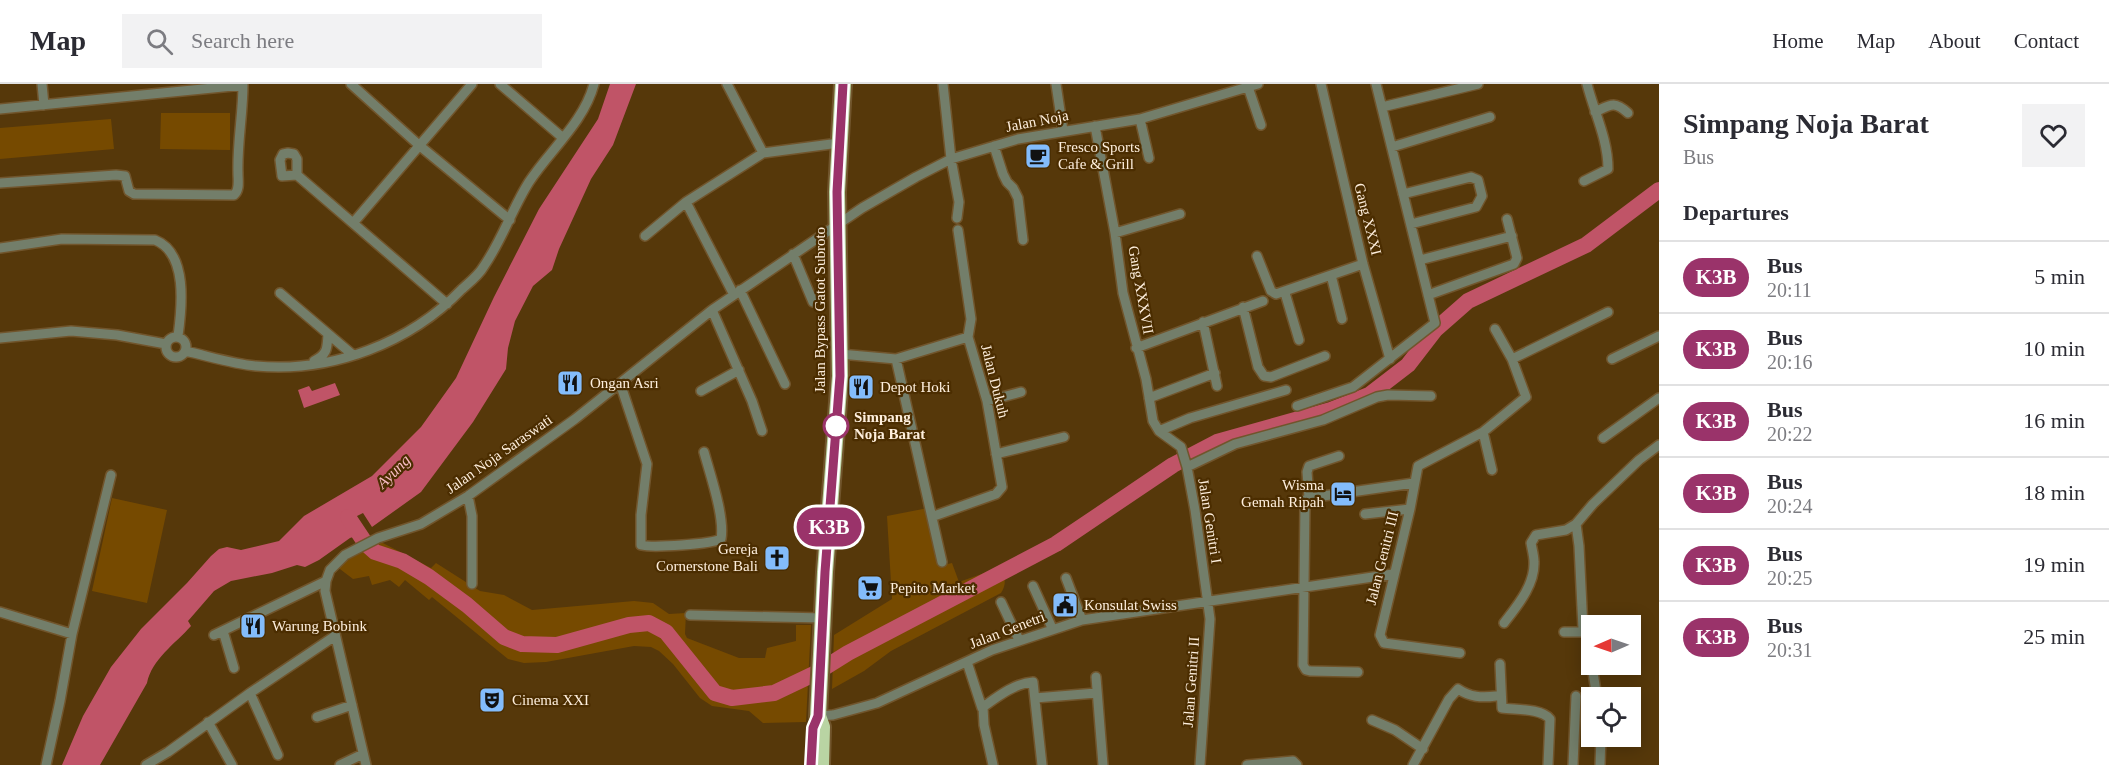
<!DOCTYPE html>
<style>
:root{--surface:#fff;--page:#f2f2f3;--text:#2b2b33;--muted:#7c7c81;--line:#e1e1e2}
body{margin:0;font-family:Georgia,serif;background:var(--page);color:var(--text);height:100vh;display:flex;flex-direction:column;font-size:22px;white-space:nowrap}
*{box-sizing:border-box;margin:0}
p{font-size:20px;color:var(--muted)}
.icon{flex:none;width:33px;height:33px;fill:none;stroke:currentColor;stroke-width:2;stroke-linecap:round;stroke-linejoin:round}
.map{position:relative;flex:1;overflow:hidden}
.details{display:flex;flex-direction:column;background:var(--surface);width:450px}
.details>*{flex:none}
.badge{padding:0 12px;border-radius:20px;font-size:21px;line-height:39px}
.needle{width:39px;rotate:268deg}
.tools{position:absolute;left:1581px;top:531px;display:grid;gap:12px}
.tools a{display:grid;place-items:center;width:60px;height:60px;border-radius:0px;background:var(--surface);box-shadow:0 3px 15px #0003;font-size:30px}
.map>.badge{position:absolute;translate:-50% -50%;box-shadow:0 0 0 3px #fff}
h2{padding:0 24px;font-size:22px;line-height:54px}
.round{display:grid;place-items:center;flex:none;width:63px;height:63px;border-radius:0px;background:var(--page)}
.headline{display:flex;align-items:center;justify-content:space-between;height:102px;padding:0 24px}
h1{font-size:28px;font-weight:700;line-height:45px}
ul{padding:0;list-style:none}
li{display:flex;align-items:center;gap:18px;height:72px;padding:0 24px;border-top:2px solid var(--line)}
li div{flex:1}
li b{display:block;font-size:22px}
li em{font-style:normal}
li .badge{min-width:66px;font-weight:700;text-align:center}
header{display:flex;align-items:center;gap:36px;box-sizing:border-box;height:84px;padding:0 30px;background:var(--surface);border-bottom:2px solid var(--line)}
header strong{font-size:28px}
nav{display:flex;gap:33px;margin-inline-start:auto;font-size:21px}
.search{width:420px;height:54px;background:var(--page);display:flex;align-items:center;gap:15px;box-sizing:border-box;padding:0 21px;border-radius:0px;color:var(--muted);font-size:22px}
main{display:flex;flex:1;min-height:0}
.map>svg:first-child{display:block}
.green{fill:#764a00}
.water{fill:#c05467}
.lines{fill:none;stroke-linecap:round;stroke-linejoin:round}
.river{stroke:#c05467;stroke-width:16}
.street-casing{stroke:#71552c;stroke-width:12}
.highway-casing{stroke:#71552c;stroke-width:20}
.street{stroke:#737e6a;stroke-width:9}
.highway{stroke:#b9d4a3;stroke-width:16}
.line-casing{stroke:#fff;stroke-width:14}
.line{stroke:#9a336a;stroke-width:9}
.stop-dot{fill:#fff;stroke:#9a336a;stroke-width:3}
.labels{text-anchor:middle;stroke-width:4.5;stroke-linejoin:round;paint-order:stroke}
.street-label{font-size:15px;fill:#feefdd;stroke:#4b2d00}
.poi-label{font-size:15px;fill:#feefdd;stroke:#4b2d00;text-anchor:start}
.stop-label{font-size:15px;font-weight:bold;fill:#feefdd;stroke:#4b2d00;text-anchor:start}
.water-label{font-size:16px;font-style:italic;fill:#f7bcc3;stroke:#4b2d00}
</style>
<header>
<strong>Map</strong>
<div class="search"><svg class="icon" aria-label="search" viewBox="0 0 24 24"><circle cx="10" cy="10" r="6"/><path d="M15 15l6 6"/></svg>Search here</div>
<nav><a>Home</a><a>Map</a><a>About</a><a>Contact</a></nav>
</header>
<main>
<div class="map">
<svg width="1659" height="681" viewBox="0 0 1659 681">
<rect width="100%" height="100%" fill="#56380a"/>
<path class="green" d="M 161,29 L 230,29 L 230,66 L 160,65 Z
M 111,35 L 114,65 L 0,75 L 0,44 Z
M 112,414 L 167,426 L 147,519 L 92,507 Z
M 928,424 L 939,482 L 952,479 L 959,498 L 1001,483 C 1005,493 1007,500 1001,509 L 891,567 L 864,587 L 832,605 L 834,551 L 892,515 L 887,432 Z
M 381,458 L 431,484 L 436,479 L 480,507 L 504,511 L 532,526 L 634,517 L 653,519 L 669,530 L 686,529 L 685,550 L 687,554 L 739,574 L 765,574 L 767,564 L 796,557 L 796,541 L 811,541 L 806,638 L 763,639 L 749,627 L 712,622 L 700,614 L 673,580 L 659,567 L 651,563 L 634,562 L 546,578 L 524,579 L 508,575 L 432,513 L 429,516 L 405,496 L 399,503 L 390,496 L 372,501 L 369,492 L 353,495 L 336,482 Z"/>
<path class="water" d="M 610,0 L 636,0 L 613,61 L 591,95 L 559,165 L 552,186 L 533,202 L 515,237 L 508,264 L 506,285 L 473,338 L 421,408 L 372,443 L 363,429 L 355,433 L 364,449 L 350,454 L 319,476 L 305,483 L 297,481 L 272,489 L 231,497 L 214,507 L 188,537 L 191,542 C 175,560 152,575 147,599 L 100,681 L 62,681 L 83,632 L 111,583 L 141,545 L 187,499 L 211,472 L 219,465 L 227,463 L 241,466 L 279,457 L 304,432 L 372,392 L 421,343 L 456,294 L 494,213 L 539,125 L 598,35 Z
M 335,299 L 340,311 L 304,324 L 298,306 L 309,302 L 312,307 Z"/>
<g class="lines">
<path class="river" d="M 348,433 L 366,460 L 375,468 L 402,477 L 429,493 L 467,521 L 504,553 L 522,560 L 557,561 L 629,541 L 649,539 L 666,548 L 715,609 L 732,614 L 774,609 L 816,589 L 848,569 L 1056,460 L 1173,381 L 1217,358 L 1331,326 L 1369,311 L 1408,281 L 1435,246 L 1468,217 L 1586,161 L 1659,106"/>
<defs>
<path id="street" d="M 42,0 L 44,21
M 351,0 L 420,62 L 510,136
M 500,0 L 563,54
M 727,0 L 763,69
M 943,0 L 951,75 L 959,118 L 957,134
M 1056,0 L 1063,47
M 1321,0 L 1363,180 L 1390,275
M 1248,3 L 1261,41
M 1382,23 L 1478,0
M 0,25 L 243,1
M 1595,28 C 1610,21 1614,16 1628,29
M 1140,35 L 1149,74
M 1095,42 L 1115,149 L 1123,209 L 1146,295 L 1153,337 L 1159,347 L 1181,363 L 1187,383 L 1195,426 L 1210,535 L 1200,681
M 994,62 L 1003,90 L 1007,98 L 1013,104 L 1018,114 L 1023,156
M 1392,63 L 1490,33
M 297,91 L 282,92 L 280,76 L 283,70 L 288,69 L 294,70 L 297,75 L 297,91 L 447,220
M 1584,97 L 1608,85 C 1608,55 1594,28 1587,0
M 0,99 L 116,91 L 125,92 L 129,107 L 134,110 L 234,111 C 240,106 238,97 238,89 C 237,59 243,30 243,0
M 1403,110 L 1471,93 L 1478,96 L 1482,112 L 1476,123 L 1411,140
M 686,118 L 734,211
M 354,138 L 472,0
M 1115,149 L 1180,130
M 645,152 L 686,118 L 763,69 L 839,59
M 0,164 L 62,155 L 155,156 C 188,169 182,223 178,252
M 793,170 L 813,218
M 1257,172 L 1271,207 L 1276,210 L 1363,180
M 1420,176 L 1512,152
M 1331,191 L 1342,235
M 740,206 L 785,300
M 280,209 L 353,271
M 1285,209 L 1299,256
M 1428,211 L 1514,180 L 1517,174 L 1507,135
M 1243,223 L 1258,283 L 1264,292 L 1271,293 L 1325,272
M 712,226 L 752,317 L 762,347
M 1203,238 L 1217,302
M166 263a10 10 0 1 1 20 0a10 10 0 1 1-20 0Z
M 0,254 L 71,247 L 117,251 L 166,260
M 1136,264 L 1263,217
M 185,267 C 208,272 233,280 256,282 C 332,289 410,259 462,205 C 470,198 479,191 484,182 C 502,156 512,125 529,98 C 550,66 584,38 594,0
M 840,270 L 896,275 L 968,253
M 896,275 L 942,478
M 1512,275 L 1608,228
M 1612,275 L 1659,252
M 314,277 C 328,270 327,264 328,250
M 620,299 L 647,380 L 641,431 L 641,461 C 653,464 712,460 721,455 C 725,433 710,390 704,368
M 701,307 L 739,286
M 1149,314 L 1215,289
M 987,317 L 1021,308
M 1297,322 L 1353,303 L 1435,239 L 1376,0
M 1159,347 L 1190,334 L 1286,306
M 1483,348 L 1492,386
M 1603,354 L 1659,314
M 996,370 L 1064,353
M 1187,383 L 1235,360 L 1323,336 L 1377,313 L 1388,311 L 1431,312
M 468,412 L 472,432 L 472,500
M 1309,414 L 1305,416 L 1305,420 L 1303,581 L 1306,586 L 1310,587 L 1358,588
M 1309,414 L 1414,399
M 1309,414 L 1307,388 L 1309,382 L 1339,372
M 1365,430 L 1410,425
M 934,432 L 996,410 L 1002,403 L 987,317 L 968,253 L 971,235 L 958,146
M 1066,494 L 1082,536
M 1033,502 L 1052,544
M 1001,518 L 1019,556
M 0,528 L 72,550
M 690,531 L 823,534
M 1504,539 C 1517,522 1535,501 1534,478 C 1534,472 1532,465 1531,459 L 1536,451 L 1566,446 L 1576,440 L 1593,420 L 1639,376 L 1659,361
M 223,547 L 234,584
M 1564,548 L 1581,548 L 1583,545 L 1579,462 L 1576,440
M 214,551 L 326,497
M 1460,569 L 1384,559 L 1380,551 L 1410,425 L 1418,382 L 1483,348 L 1526,313 L 1512,275 L 1495,245
M 967,578 L 982,624
M 1500,580 L 1502,624 C 1515,626 1541,624 1550,635 L 1548,681
M 1593,588 L 1597,614
M 1096,593 L 1103,681
M 250,609 L 278,671
M 1035,614 L 1096,609
M 818,632 L 833,631 L 877,619 L 992,566 L 1082,536 L 1393,490
M 317,633 L 352,621
M 1372,636 L 1395,646 L 1423,665
M 208,638 L 232,681
M 46,681 L 60,617 L 72,550 L 111,391
M 146,681 L 168,668 L 250,609 L 335,552
M 340,681 L 363,670
M 366,681 L 325,507 L 326,497 L 330,486 L 345,471 L 378,454 L 421,440 L 468,412 L 575,335 L 712,226 L 862,124 L 916,93 L 951,75 L 1018,55 L 1140,35 L 1258,0
M 993,681 L 984,641 L 983,623 C 997,613 1015,599 1033,598 L 1042,681
M 1247,681 L 1293,677 L 1297,681
M 1413,681 L 1449,615 L 1458,605 C 1470,613 1481,614 1496,612
M 1573,681 L 1576,612
M 1600,681 L 1601,652"/>
<path id="highway" d="M 821,681 L 822,643 L 818,632 L 825,488 L 840,292 L 837,108 L 843,0"/>
</defs>
<use href="#street" class="street-casing"/>
<use href="#highway" class="highway-casing"/>
<use href="#street" class="street"/>
<use href="#highway" class="highway"/>
</g>
<g class="lines">
<defs>
<path id="line" d="M 811,681 L 813,644 L 818,632 L 825,488 L 840,292 L 837,108 L 843,0"/>
</defs>
<use href="#line" class="line-casing"/>
<use href="#line" class="line"/>
</g>
<defs>
<symbol id="cafe-square" viewBox="-11 -11 22 22"><rect x="-9" y="-9" width="18" height="18" rx="4" fill="#83bcfb" stroke="#4b2d00"/><path d="M-5.5-4.5H6V0H3Q3 3.5 0 3.5H-2.5Q-5.5 3.5-5.5 0ZM3-3.2v2h1.7v-2ZM-6 4.5H4V6H-6Z" fill="#111"/></symbol>
<symbol id="restaurant-square" viewBox="-11 -11 22 22"><rect x="-9" y="-9" width="18" height="18" rx="4" fill="#83bcfb" stroke="#4b2d00"/><path d="M-5-6h1v4h1v-4h1v4h1v-4h1v5L-1.5 .5V6h-2V.5L-5-1ZM5-6V6H3V1.5H1.5Q1.5-4 5-6Z" fill="#111"/></symbol>
<symbol id="hotel-square" viewBox="-11 -11 22 22"><rect x="-9" y="-9" width="18" height="18" rx="4" fill="#83bcfb" stroke="#4b2d00"/><path d="M-6-4.5h1.5V1H6V5H4.5V3h-9V5H-6ZM-4 0a1.8 1.8 0 1 1 3.6 0ZM.5 0V-2.5h3Q6-2.5 6 0Z" fill="#111"/></symbol>
<symbol id="church-square" viewBox="-11 -11 22 22"><rect x="-9" y="-9" width="18" height="18" rx="4" fill="#83bcfb" stroke="#4b2d00"/><path d="M-1.2-6h2.4v3.5h3.3v2.4h-3.3V6h-2.4V-.1h-3.3v-2.4h3.3Z" fill="#111"/></symbol>
<symbol id="supermarket-square" viewBox="-11 -11 22 22"><rect x="-9" y="-9" width="18" height="18" rx="4" fill="#83bcfb" stroke="#4b2d00"/><path d="M-6-5.5h2.5l.6 2H6L4.5 2H-2.5L-4.4-4H-6ZM-1.5 3.2a1.3 1.3 0 1 0 .1 0ZM3 3.2a1.3 1.3 0 1 0 .1 0Z" fill="#111"/></symbol>
<symbol id="civic-square" viewBox="-11 -11 22 22"><rect x="-9" y="-9" width="18" height="18" rx="4" fill="#83bcfb" stroke="#4b2d00"/><path d="M-.6-6.5H3V-4.5H.6V-3L4-1V1h2V6H-6V1h2V-1L-.6-3ZM-1.2 2.5V6h2.4V2.5Z" fill="#111"/></symbol>
<symbol id="theatre-square" viewBox="-11 -11 22 22"><rect x="-9" y="-9" width="18" height="18" rx="4" fill="#83bcfb" stroke="#4b2d00"/><path d="M-5-5.5Q0-4 5-5.5V0Q5 5 0 6Q-5 5-5 0ZM-3.3-2.5H-1v1.5H-3.3ZM1-2.5H3.3v1.5H1ZM-2.8 1Q0 5.5 2.8 1Z" fill="#111"/></symbol>
</defs>
<g fill-rule="evenodd">
<use href="#cafe-square" x="1023" y="57" width="30" height="30"/>
<use href="#restaurant-square" x="555" y="284" width="30" height="30"/>
<use href="#restaurant-square" x="846" y="288" width="30" height="30"/>
<use href="#hotel-square" x="1328" y="395" width="30" height="30"/>
<use href="#church-square" x="762" y="459" width="30" height="30"/>
<use href="#supermarket-square" x="855" y="489" width="30" height="30"/>
<use href="#civic-square" x="1050" y="506" width="30" height="30"/>
<use href="#restaurant-square" x="238" y="527" width="30" height="30"/>
<use href="#theatre-square" x="477" y="601" width="30" height="30"/>
</g>
<circle class="stop-dot" cx="836" cy="342" r="12"/>
<g class="labels">
<g class="street-label">
<text transform="translate(1037 37) rotate(-11)" y="5">Jalan Noja</text>
<text transform="translate(1368 135) rotate(76)" y="5">Gang XXXI</text>
<text transform="translate(1141 206) rotate(80)" y="5">Gang XXXVII</text>
<text transform="translate(820 226) rotate(-90)" y="5">Jalan Bypass Gatot Subroto</text>
<text transform="translate(995 297) rotate(76)" y="5">Jalan Dukuh</text>
<text transform="translate(499 370) rotate(-35)" y="5">Jalan Noja Saraswati</text>
<text transform="translate(1210 437) rotate(81)" y="5">Jalan Genitri I</text>
<text transform="translate(1382 474) rotate(-76)" y="5">Jalan Genitri III</text>
<text transform="translate(1007 546) rotate(-21)" y="5">Jalan Genetri</text>
<text transform="translate(1191 598) rotate(-86)" y="5">Jalan Genitri II</text>
</g>
<g class="poi-label">
<text x="1058" y="68">Fresco Sports<tspan x="1058" dy="17">Cafe &amp; Grill</tspan></text>
<text x="590" y="304">Ongan Asri</text>
<text x="880" y="308">Depot Hoki</text>
<text x="1324" y="406" text-anchor="end">Wisma<tspan x="1324" dy="17">Gemah Ripah</tspan></text>
<text x="758" y="470" text-anchor="end">Gereja<tspan x="758" dy="17">Cornerstone Bali</tspan></text>
<text x="890" y="509">Pepito Market</text>
<text x="1084" y="526">Konsulat Swiss</text>
<text x="272" y="547">Warung Bobink</text>
<text x="512" y="621">Cinema XXI</text>
</g>
<g class="stop-label">
<text x="854" y="338">Simpang<tspan x="854" dy="17">Noja Barat</tspan></text>
</g>
<g class="water-label">
<text transform="translate(393 387) rotate(-45)" y="6">Ayung</text>
</g>
</g>
</svg>
<div class="tools">
<a><svg class="needle" viewBox="-14 -14 28 28"><path d="M0-13l5 13h-10z" fill="#e53935"/><path d="M0 13l5-13h-10z" fill="#7c7c81"/></svg></a>
<a><svg class="icon" aria-label="locate" viewBox="0 0 24 24"><circle cx="12" cy="12" r="6"/><path d="M12 2v4M12 18v4M2 12h4M18 12h4"/></svg></a>
</div>
<b class="badge" style="left:829px;top:443px;background:#9a336a;color:#fff">K3B</b>
</div>
<section class="details">
<div class="headline"><div><h1>Simpang Noja Barat</h1><p>Bus</p></div><a class="round"><svg class="icon" aria-label="heart" viewBox="0 0 24 24"><path d="M12 20l-8-8c-3-5 5-10 8-4 3-6 11-1 8 4z"/></svg></a></div>
<h2>Departures</h2>
<ul>
<li><span class="badge" style="background:#9a336a;color:#fff">K3B</span><div><b>Bus</b><p>20:11</p></div><em>5 min</em></li>
<li><span class="badge" style="background:#9a336a;color:#fff">K3B</span><div><b>Bus</b><p>20:16</p></div><em>10 min</em></li>
<li><span class="badge" style="background:#9a336a;color:#fff">K3B</span><div><b>Bus</b><p>20:22</p></div><em>16 min</em></li>
<li><span class="badge" style="background:#9a336a;color:#fff">K3B</span><div><b>Bus</b><p>20:24</p></div><em>18 min</em></li>
<li><span class="badge" style="background:#9a336a;color:#fff">K3B</span><div><b>Bus</b><p>20:25</p></div><em>19 min</em></li>
<li><span class="badge" style="background:#9a336a;color:#fff">K3B</span><div><b>Bus</b><p>20:31</p></div><em>25 min</em></li>
</ul>
</section>
</main>
